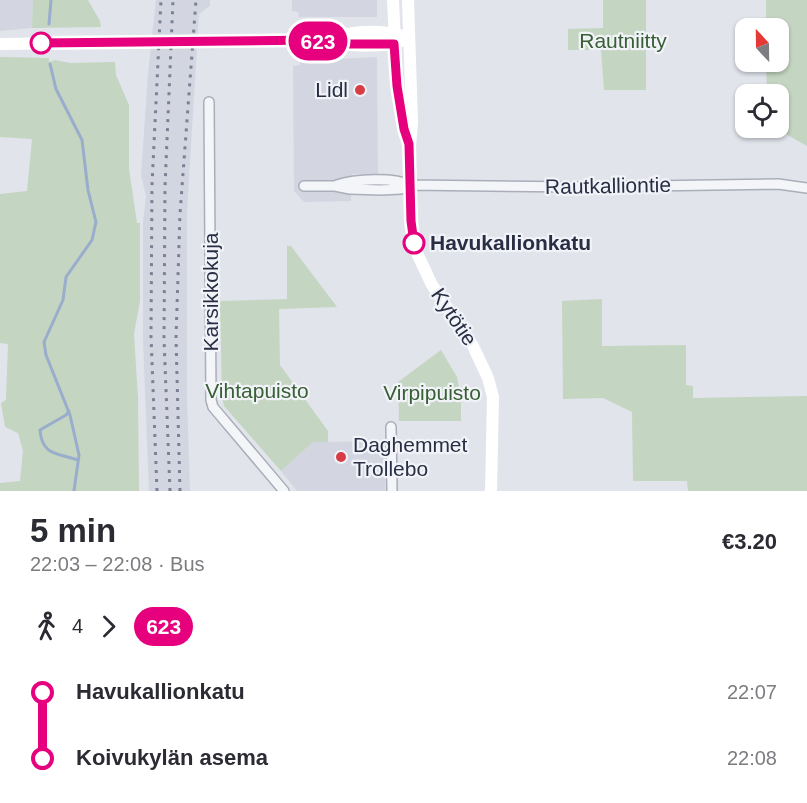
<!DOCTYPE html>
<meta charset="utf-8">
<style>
:root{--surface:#fff;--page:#f2f2f3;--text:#2b2b33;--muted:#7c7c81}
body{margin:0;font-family:Arial,sans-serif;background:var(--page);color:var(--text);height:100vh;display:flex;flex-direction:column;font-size:22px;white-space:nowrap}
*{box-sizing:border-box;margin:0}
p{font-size:20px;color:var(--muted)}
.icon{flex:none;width:33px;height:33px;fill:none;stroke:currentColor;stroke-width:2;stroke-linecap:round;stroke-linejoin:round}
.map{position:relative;height:491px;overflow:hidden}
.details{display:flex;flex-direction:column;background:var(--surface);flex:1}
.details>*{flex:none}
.badge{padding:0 12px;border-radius:20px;font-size:21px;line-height:39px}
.needle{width:39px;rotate:338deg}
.fabs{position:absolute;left:735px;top:18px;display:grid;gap:12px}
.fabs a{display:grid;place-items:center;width:54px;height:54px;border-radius:12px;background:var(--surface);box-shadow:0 2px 4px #0004;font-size:30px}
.map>.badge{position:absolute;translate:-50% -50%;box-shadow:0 0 0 3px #fff}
.legs{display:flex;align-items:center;gap:9px;height:66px;padding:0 30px;font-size:20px}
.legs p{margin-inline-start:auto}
.headline{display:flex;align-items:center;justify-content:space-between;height:102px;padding:0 30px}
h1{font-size:33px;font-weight:600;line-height:45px}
ul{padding:0 30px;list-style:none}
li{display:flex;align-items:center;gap:21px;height:66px;font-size:22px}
li i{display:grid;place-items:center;width:9px;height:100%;margin:0 8px;background:currentColor}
li i::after{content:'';width:15px;height:15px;margin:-8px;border:4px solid;border-radius:50%;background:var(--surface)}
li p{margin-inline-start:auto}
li:first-child i{background:linear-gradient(#0000 50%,currentColor 0)}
li:last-child i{background:linear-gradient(currentColor 50%,#0000 0)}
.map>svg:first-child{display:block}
.built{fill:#d3d6e0}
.green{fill:#c4d5c1}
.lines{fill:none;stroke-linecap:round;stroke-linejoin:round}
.stream{stroke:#99adcd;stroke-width:3}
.street-casing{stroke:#aaaeb9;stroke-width:12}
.street{stroke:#f4f5f8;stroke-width:9}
.secondary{stroke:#fff;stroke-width:12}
.rail{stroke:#798195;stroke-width:3;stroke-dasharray:3 6;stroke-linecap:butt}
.line-1-casing{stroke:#fff;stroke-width:14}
.line-1{stroke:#e6007e;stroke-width:9}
.stop-1-dot{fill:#fff;stroke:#e6007e;stroke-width:3}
.poi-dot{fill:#d83d46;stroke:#f1f3f8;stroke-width:2}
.labels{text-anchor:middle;stroke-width:4.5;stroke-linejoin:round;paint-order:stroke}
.park-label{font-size:21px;fill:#386034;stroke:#f1f3f8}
.poi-label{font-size:21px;fill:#282f44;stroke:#f1f3f8;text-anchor:end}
.street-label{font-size:21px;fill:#282f44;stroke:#f1f3f8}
.stop-label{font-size:21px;font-weight:bold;fill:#282f44;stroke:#f1f3f8;text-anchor:start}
</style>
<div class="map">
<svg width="807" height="491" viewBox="0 0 807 491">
<rect width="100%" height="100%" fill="#e1e4eb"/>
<path class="built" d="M 0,0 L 33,0 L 32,28 L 0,31 Z
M 156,0 L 210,0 L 210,6 L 199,14 L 187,212 L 187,399 L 190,491 L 149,491 L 143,340 L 143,222 L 146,196 L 141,175 L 148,74 Z
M 292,0 L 377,0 L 377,17 L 299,17 L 298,12 L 292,11 Z
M 377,57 L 378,174 L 352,174 L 351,201 L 304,202 L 294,191 L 293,66 L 300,65 L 300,61 Z
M 385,441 L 385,491 L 297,491 L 281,471 L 313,442 Z"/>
<path class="green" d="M 33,0 L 88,0 L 100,21 L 101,27 L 32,28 Z
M 603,0 L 646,0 L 646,90 L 604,90 L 601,50 L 568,50 L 568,29 L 603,28 Z
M 766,0 L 807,0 L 807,146 L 775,128 L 778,128 L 778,94 L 767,94 L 766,62 L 778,62 L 778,28 L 766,28 Z
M 0,57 L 49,58 L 49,62 L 55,60 L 70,63 L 115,62 L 116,75 L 129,105 L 129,169 L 137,223 L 140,223 L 140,301 L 134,334 L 138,398 L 139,491 L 0,491 L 0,483 L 20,481 L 23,451 L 18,433 L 5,427 L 1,403 L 6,400 L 8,344 L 0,343 L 0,194 L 27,191 L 32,139 L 0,137 Z
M 287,246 L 291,246 L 337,307 L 279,309 L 280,365 L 328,431 L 328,442 L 313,442 L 281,471 L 224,406 L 222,397 L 220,301 L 287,299 Z
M 602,299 L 602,346 L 686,345 L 686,385 L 693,386 L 693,398 L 807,396 L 807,491 L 688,491 L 687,481 L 633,481 L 632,412 L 603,398 L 563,399 L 562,301 Z
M 441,350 L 457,377 L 461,398 L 461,421 L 399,421 L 398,382 Z"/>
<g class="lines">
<path class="stream" d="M 49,24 L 51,0
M 50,64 L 56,89 L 82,140 L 88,190 L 96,222 L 92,240 L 66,277 L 63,300 L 44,342 L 46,355 L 70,415 L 79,455 L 74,491
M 69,411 L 66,415 L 40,430 C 42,456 58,453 78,460"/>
<defs>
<path id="street" d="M 209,102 L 211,400 L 213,407 L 284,491
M 337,185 C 355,179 394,177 410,185
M 304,186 L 335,186 L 350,189 L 381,190 L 401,189 L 410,185 L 580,187 L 778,184 L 807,188
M 391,427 L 392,491"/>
</defs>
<use href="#street" class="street-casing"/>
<use href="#street" class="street"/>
<path class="secondary" d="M 393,0 L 397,86 L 408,140
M 408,0 L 412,122 L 409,159 L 413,237 L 416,251 L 432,285 L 473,346 L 488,378 L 493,397 L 491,491
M 321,41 C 341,45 382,49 401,41
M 0,44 L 313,40 C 344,34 379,26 408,38"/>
<path class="rail" d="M 157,491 L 151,336 L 152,185 L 161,0
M 170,491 L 164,339 L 165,187 L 173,0
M 180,491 L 176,338 L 180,214 L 196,0"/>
</g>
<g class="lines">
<defs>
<path id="line-1" d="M 41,43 L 314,40 L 336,44 L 394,44 L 397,86 L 404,129 L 409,144 L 411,221 L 414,243"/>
</defs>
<use href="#line-1" class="line-1-casing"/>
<use href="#line-1" class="line-1"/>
</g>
<g class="stop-1-dot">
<circle cx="41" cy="43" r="10"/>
<circle cx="414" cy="243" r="10"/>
</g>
<g class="poi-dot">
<circle cx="360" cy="90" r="6"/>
<circle cx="341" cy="457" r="6"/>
</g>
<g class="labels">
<g class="park-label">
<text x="623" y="48">Rautniitty</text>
<text x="257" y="398">Vihtapuisto</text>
<text x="432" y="400">Virpipuisto</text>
</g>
<g class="poi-label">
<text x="348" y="97">Lidl</text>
<text x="353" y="452" text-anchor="start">Daghemmet<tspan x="353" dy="24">Trollebo</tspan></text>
</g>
<g class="street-label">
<text transform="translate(608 186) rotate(-1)" y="7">Rautkalliontie</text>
<text transform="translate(211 292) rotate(-90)" y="7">Karsikkokuja</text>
<text transform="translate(454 317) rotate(56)" y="7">Kytötie</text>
</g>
<g class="stop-label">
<text x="430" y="250">Havukallionkatu</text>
</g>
</g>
</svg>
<div class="fabs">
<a><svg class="needle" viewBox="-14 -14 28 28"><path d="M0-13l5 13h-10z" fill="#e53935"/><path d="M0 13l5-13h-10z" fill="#7c7c81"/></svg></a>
<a><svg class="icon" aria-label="locate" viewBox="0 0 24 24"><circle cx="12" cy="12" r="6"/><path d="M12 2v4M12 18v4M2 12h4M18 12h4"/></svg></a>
</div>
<b class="badge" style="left:318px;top:41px;background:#e6007e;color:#fff">623</b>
</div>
<section class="details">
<div class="headline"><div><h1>5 min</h1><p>22:03 – 22:08 · Bus</p></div><b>€3.20</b></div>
<div class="legs"><svg class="icon" aria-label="walk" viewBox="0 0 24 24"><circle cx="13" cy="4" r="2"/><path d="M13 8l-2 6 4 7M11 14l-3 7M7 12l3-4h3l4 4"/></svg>4<svg class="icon" aria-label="forward" viewBox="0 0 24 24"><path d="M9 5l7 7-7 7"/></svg><b class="badge" style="background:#e6007e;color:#fff">623</b></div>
<ul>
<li><i style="color:#e6007e"></i><b>Havukallionkatu</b><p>22:07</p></li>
<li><i style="color:#e6007e"></i><b>Koivukylän asema</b><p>22:08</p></li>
</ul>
</section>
